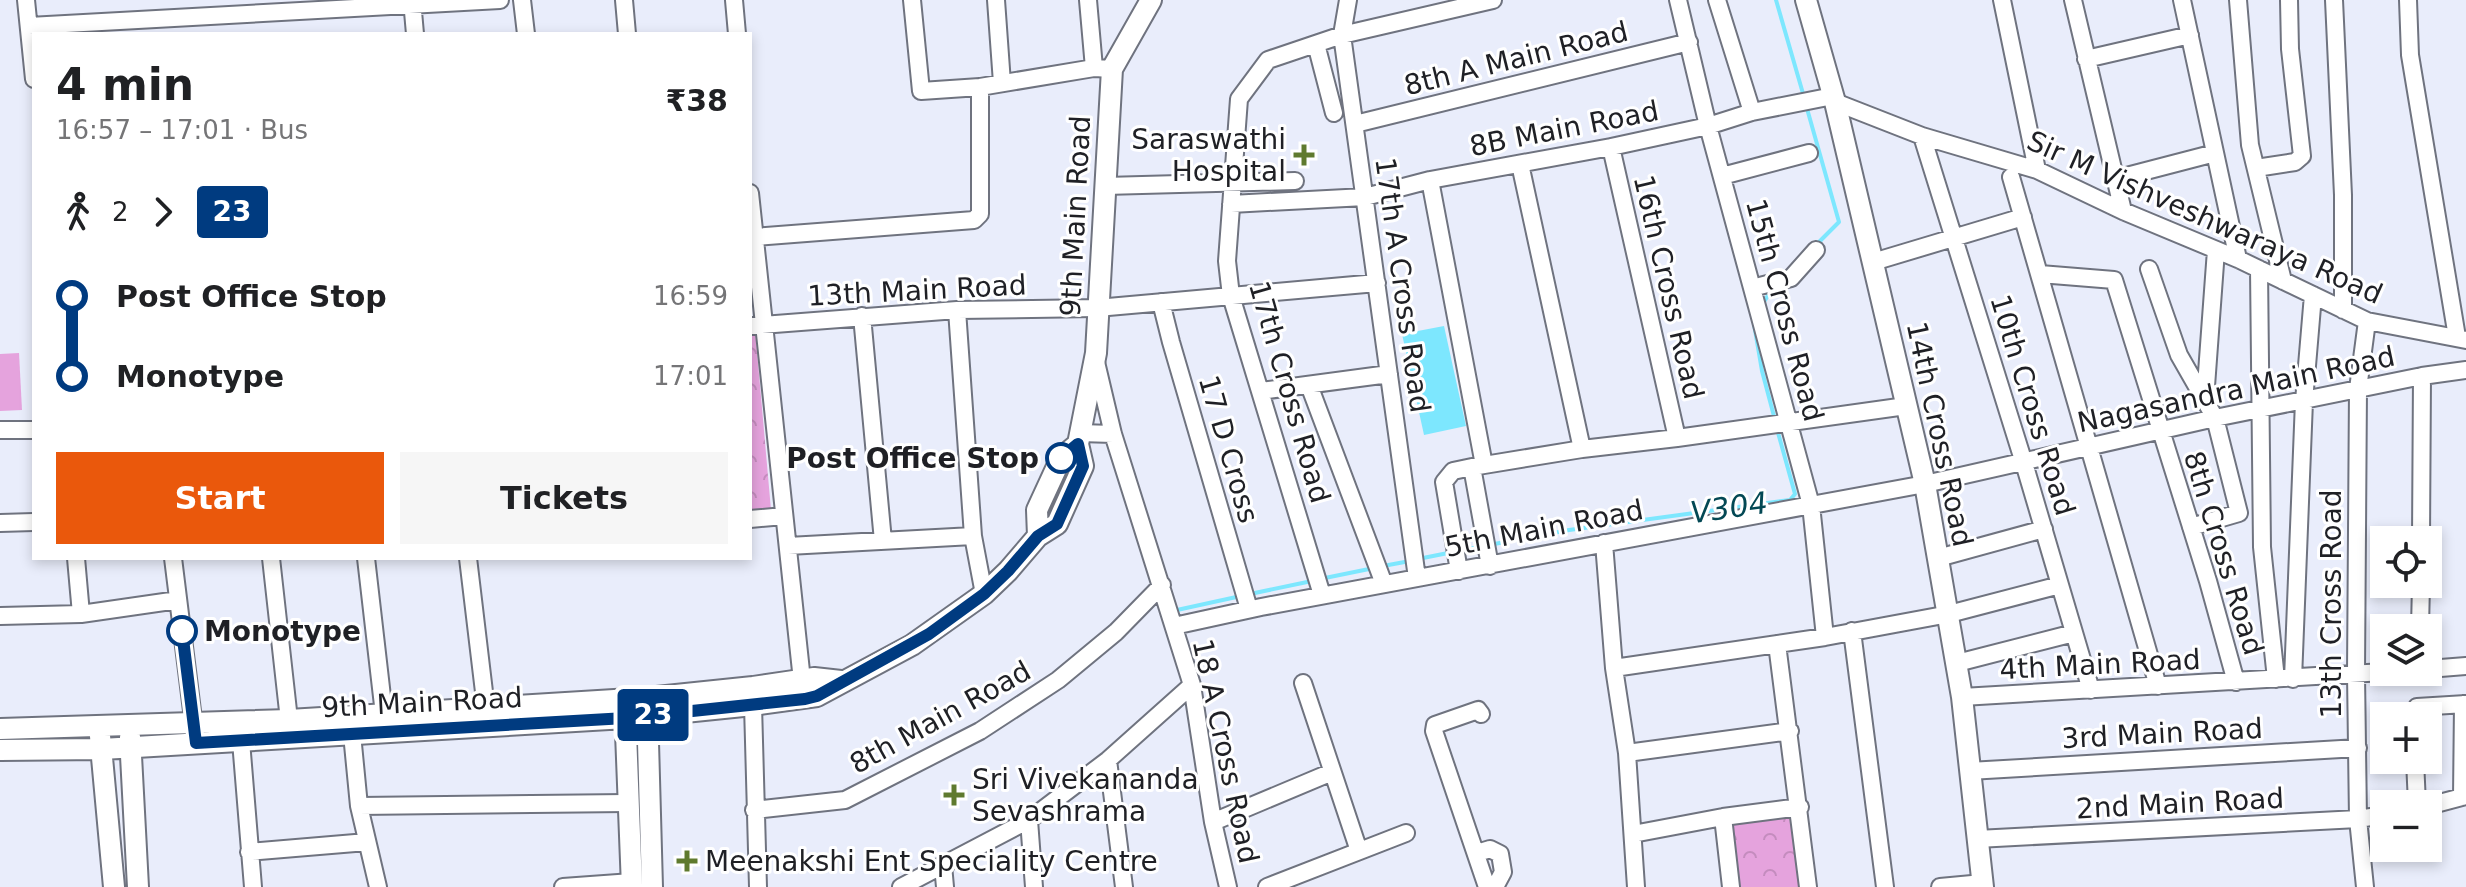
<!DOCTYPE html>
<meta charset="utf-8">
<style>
:root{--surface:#fff;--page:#f6f6f6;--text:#202124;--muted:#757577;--accent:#ea580c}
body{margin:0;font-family:"DejaVu Sans",sans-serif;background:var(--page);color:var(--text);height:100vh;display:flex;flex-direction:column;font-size:30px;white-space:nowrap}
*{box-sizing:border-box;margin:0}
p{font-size:26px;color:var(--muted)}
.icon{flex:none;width:44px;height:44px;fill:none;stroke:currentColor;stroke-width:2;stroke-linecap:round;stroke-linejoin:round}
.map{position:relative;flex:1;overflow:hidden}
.drawer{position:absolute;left:32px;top:32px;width:720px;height:528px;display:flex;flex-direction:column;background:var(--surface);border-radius:0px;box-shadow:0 4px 12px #0003}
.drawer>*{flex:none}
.badge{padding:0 16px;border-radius:6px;font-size:28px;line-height:52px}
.controls{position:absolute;left:2370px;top:526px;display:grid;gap:16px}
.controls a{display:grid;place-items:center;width:72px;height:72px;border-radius:0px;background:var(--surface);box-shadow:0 4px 12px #0003;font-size:40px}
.map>.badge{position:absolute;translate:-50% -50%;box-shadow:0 0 0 4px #fff}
.legs{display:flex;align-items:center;gap:12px;height:88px;padding:0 24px;font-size:26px}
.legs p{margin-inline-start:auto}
.overview{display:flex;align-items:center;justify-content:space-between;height:136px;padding:0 24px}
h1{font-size:44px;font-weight:800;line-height:60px}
.button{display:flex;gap:16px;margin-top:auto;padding:16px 24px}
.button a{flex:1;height:92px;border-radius:0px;background:var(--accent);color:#fff;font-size:32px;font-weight:800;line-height:92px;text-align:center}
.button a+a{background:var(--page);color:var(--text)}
ul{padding:0 24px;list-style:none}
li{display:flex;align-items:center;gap:28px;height:80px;font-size:30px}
li i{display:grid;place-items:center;width:12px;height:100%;margin:0 10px;background:currentColor}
li i::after{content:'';width:20px;height:20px;margin:-10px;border:6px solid;border-radius:50%;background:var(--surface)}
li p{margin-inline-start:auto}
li:first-child i{background:linear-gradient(#0000 50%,currentColor 0)}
li:last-child i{background:linear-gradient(currentColor 50%,#0000 0)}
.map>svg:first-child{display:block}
.park{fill:url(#park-crowns)}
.pitch{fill:#e5a3dd}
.water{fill:#7de7fe}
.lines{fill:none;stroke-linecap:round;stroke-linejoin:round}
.stream{stroke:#7de7fe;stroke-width:4}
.minor-casing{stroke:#6f737f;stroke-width:20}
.major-casing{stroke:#6f737f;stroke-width:24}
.minor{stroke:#fff;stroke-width:16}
.major{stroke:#fff;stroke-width:20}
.line-1-casing{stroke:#fff;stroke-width:18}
.line-1{stroke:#003b80;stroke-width:12}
.poi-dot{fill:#5f7a2e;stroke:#fff;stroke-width:3}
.stop-1-dot{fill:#fff;stroke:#003b80;stroke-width:4}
.labels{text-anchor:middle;stroke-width:6;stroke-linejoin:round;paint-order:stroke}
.street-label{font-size:28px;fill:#1f2025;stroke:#fff}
.poi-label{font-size:28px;fill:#1f2025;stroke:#fff;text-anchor:start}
.stop-label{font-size:28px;font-weight:bold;fill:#1f2025;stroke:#fff;text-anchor:end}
.water-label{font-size:30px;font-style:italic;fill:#034854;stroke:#fff}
</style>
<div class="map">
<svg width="2466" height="887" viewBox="0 0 2466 887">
<defs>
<pattern id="park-crowns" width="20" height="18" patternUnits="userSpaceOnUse" patternTransform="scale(2)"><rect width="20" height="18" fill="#e5a3dd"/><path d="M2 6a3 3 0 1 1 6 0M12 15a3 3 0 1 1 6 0" fill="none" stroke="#c48cbe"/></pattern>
</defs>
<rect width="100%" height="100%" fill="#e9edfb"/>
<path class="park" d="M 750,329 L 755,329 L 771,510 L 750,511 Z
M 1800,807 L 1808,887 L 1731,887 L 1723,817 Z"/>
<path class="pitch" d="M 19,353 L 22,410 L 0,411 L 0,354 Z"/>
<path class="water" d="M 1444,326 L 1466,426 L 1424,435 L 1402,334 Z"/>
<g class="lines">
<path class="stream" d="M 1776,0 L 1804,97
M 1806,105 L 1839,222 L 1815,246
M 1762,305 L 1772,289
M 1754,324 L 1762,371 L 1775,420
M 1489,545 L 1569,530 L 1790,500 L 1795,494 L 1777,429
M 1461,550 L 1480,547
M 1418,559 L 1453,552
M 1383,566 L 1410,561
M 1320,579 L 1374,568
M 1250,594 L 1312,581
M 1177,610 L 1241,596"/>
<defs>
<path id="minor" d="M 26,0 L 34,79
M 412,0 L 415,34
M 522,0 L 526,34
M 624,0 L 627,34
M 734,0 L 737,34
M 912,0 L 921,91 L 980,87 L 1094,68 L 1112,69
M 996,0 L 1002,83
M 1088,0 L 1094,68
M 1348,0 L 1342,35 L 1417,578
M 1678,0 L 1708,126 L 1811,505 L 1825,637
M 1717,0 L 1752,112
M 2002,0 L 2037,170
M 2073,0 L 2123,211
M 2182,0 L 2238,259
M 2238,0 L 2250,145 L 2283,281
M 2334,0 L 2343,195 L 2343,310
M 2408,0 L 2410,55 L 2457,337
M 29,26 L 500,0
M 1316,44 L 1334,113
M 2086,59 L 2190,35
M 1835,102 L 1922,136 L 2037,170 L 2123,211 L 2238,259 L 2367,321 L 2466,340
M 1355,124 L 1689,42
M 1922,136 L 2024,463 L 2091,690
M 1611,147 L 1677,438
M 1520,164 L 1582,449
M 2256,168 L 2295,162 L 2302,156 L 2290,49 L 2289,0
M 1722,176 L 1809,153
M 2011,177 L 2158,686
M 2115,179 L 2215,153
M 1430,180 L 1484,465
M 1105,186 L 1295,181
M 750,193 L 803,690
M 1231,204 L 1365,197 L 1430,180 L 1611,147 L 1708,126 L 1752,112 L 1833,96
M 754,237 L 974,220 L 980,214 L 980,87
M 1873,262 L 2023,217
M 2149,269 L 2179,355 L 2215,418 L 2239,513 L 2191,527
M 2259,269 L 2262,547 L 2276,679
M 2040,274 L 2114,280 L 2208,581 L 2236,682
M 1752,288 L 1791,278 L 1816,250
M 1161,302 L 1171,342 L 1249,609
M 957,310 L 973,536 L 984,594
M 862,316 L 883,541
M 750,326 L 957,310 L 1097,308 L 1377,283
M 1096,362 L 1113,434 L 1192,685 L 1213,822 L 1228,887
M 1309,385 L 1384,584
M 1261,391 L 1389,374
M 2205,400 L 2216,250
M 0,430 L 34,430
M 1080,433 L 1113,434
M 750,519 L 784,516
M 0,523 L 34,522
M 2421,540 L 2422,376
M 1604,543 L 1614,668 L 1627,753 L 1636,887
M 788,546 L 973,536
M 76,558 L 81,614
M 173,558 L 195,735
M 271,558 L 289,720
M 366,558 L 384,714
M 468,558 L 487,717
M 1938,558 L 2044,529
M 1490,566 L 1472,467 L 1582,449 L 1677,438 L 1906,406
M 1459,571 L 1444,482 L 1453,471 L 1472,467
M 1322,595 L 1231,296 L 1227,261 L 1239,99 L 1268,60 L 1342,35 L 1493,0
M 0,616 L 81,614 L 178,600
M 1174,626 L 1261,607 L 1925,484 L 2215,418 L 2422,376 L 2466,370
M 2420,628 L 2421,584
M 1852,631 L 1885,887
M 1777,644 L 1808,887
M 1957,663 L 2074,633
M 1614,668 L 1825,637 L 1949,614 L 2060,585
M 2428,669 L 2466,666
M 2293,679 L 2304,401 L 2313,295
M 1303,683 L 1359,851
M 1962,697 L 2384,672
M 753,705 L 758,887
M 1481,714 L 1478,710 L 1435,725 L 1434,731 L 1487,887
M 2413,716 L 2417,707 L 2466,704
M 352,734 L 359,806 L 378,887
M 241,741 L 253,887
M 1627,753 L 1790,731
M 1108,760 L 1124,887
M 2415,760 L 2417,804
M 1969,771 L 2358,748
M 2462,797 L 2463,704
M 359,806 L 627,803
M 2428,806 L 2466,796
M 754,810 L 845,800 L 980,731 L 1058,680 L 1116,632 L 1162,585
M 1723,817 L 1731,887
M 1029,820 L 1034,887
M 1213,822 L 1332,772
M 1633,834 L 1723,817 L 1800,807
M 1977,839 L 2358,819 L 2384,815
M 249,852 L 367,842
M 1477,853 L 1490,849 L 1500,854 L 1503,872 L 1495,887
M 943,865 L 945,887
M 563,887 L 632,882
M 901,887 L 1029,820 L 1108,760 L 1192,685
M 1267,887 L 1406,833
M 1940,887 L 1983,883
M 2365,887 L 2358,819 L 2356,674 L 2358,389 L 2367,321"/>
<path id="major" d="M 1806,0 L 1835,102 L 1925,484 L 1962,697 L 1983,887
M 1038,536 L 1037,510 L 1061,458 L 1078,444
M 647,706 L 652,887
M 625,707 L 632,887
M 0,729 L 289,720 L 647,698 L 753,687 L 814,678 L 841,681
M 100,736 L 114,887
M 130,737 L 138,887
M 0,750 L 102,749 L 626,718 L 753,705 L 817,696 L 912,645 L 984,594 L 1008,571 L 1038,536 L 1057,524 L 1083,466 L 1078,444 L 1096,353 L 1112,69 L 1151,0"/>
</defs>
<use href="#minor" class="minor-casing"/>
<use href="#major" class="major-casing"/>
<use href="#minor" class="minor"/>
<use href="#major" class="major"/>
</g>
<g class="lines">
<defs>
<path id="line-1" d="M 182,631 L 196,743 L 626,718 L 805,699 L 817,696 L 929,634 L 984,594 L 1008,571 L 1038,536 L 1057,524 L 1083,466 L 1078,444 L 1061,458"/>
</defs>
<use href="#line-1" class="line-1-casing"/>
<use href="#line-1" class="line-1"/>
</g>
<g class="poi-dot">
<path d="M1300 143h8v8h8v8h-8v8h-8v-8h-8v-8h8z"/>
<path d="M950 783h8v8h8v8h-8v8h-8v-8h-8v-8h8z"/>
<path d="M683 849h8v8h8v8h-8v8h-8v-8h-8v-8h8z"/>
</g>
<g class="stop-1-dot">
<circle cx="1061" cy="458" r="14"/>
<circle cx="182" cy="631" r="14"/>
</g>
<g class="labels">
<g class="street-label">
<text transform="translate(1516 58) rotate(-14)" y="10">8th A Main Road</text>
<text transform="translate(1564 128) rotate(-11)" y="10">8B Main Road</text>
<text transform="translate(1075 216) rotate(-87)" y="10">9th Main Road</text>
<text transform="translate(2205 217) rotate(24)" y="10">Sir M Vishveshwaraya Road</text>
<text transform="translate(1403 285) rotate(82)" y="10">17th A Cross Road</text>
<text transform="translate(1669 287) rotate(77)" y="10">16th Cross Road</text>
<text transform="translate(917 290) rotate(-3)" y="10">13th Main Road</text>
<text transform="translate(1785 310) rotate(75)" y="10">15th Cross Road</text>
<text transform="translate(2236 389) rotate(-12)" y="10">Nagasandra Main Road</text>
<text transform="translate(1290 392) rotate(74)" y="10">17th Cross Road</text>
<text transform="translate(2033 405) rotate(73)" y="10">10th Cross Road</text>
<text transform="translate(1940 434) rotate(78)" y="10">14th Cross Road</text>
<text transform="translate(1229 449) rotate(74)" y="10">17 D Cross</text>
<text transform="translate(1544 528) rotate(-11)" y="10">5th Main Road</text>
<text transform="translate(2224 553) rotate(73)" y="10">8th Cross Road</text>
<text transform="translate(2331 604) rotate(-90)" y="10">13th Cross Road</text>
<text transform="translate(2100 664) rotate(-3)" y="10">4th Main Road</text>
<text transform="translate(422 702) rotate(-3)" y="10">9th Main Road</text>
<text transform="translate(940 717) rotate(-29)" y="10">8th Main Road</text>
<text transform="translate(2162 733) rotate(-3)" y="10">3rd Main Road</text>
<text transform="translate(1226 751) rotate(78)" y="10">18 A Cross Road</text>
<text transform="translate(2180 803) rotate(-3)" y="10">2nd Main Road</text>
</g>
<g class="poi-label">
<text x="1286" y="149" text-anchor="end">Saraswathi<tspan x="1286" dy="32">Hospital</tspan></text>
<text x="972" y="789">Sri Vivekananda<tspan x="972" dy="32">Sevashrama</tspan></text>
<text x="705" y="871">Meenakshi Ent Speciality Centre</text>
</g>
<g class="stop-label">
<text x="1039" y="468">Post Office Stop</text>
<text x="204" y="641" text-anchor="start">Monotype</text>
</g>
<g class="water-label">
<text transform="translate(1729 508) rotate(-8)" y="10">V304</text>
</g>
</g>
</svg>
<div class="controls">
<a><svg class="icon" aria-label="locate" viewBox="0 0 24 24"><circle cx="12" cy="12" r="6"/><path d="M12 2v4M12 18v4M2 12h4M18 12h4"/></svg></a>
<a><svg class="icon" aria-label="layers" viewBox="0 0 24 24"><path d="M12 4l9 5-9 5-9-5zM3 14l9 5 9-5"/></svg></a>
<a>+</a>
<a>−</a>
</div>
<b class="badge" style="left:653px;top:715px;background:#003b80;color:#fff">23</b>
<section class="drawer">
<div class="overview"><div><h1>4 min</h1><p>16:57 – 17:01 · Bus</p></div><b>₹38</b></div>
<div class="legs"><svg class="icon" aria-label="walk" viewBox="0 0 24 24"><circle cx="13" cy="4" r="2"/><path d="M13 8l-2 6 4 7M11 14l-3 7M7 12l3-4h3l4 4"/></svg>2<svg class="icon" aria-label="forward" viewBox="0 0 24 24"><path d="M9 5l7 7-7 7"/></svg><b class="badge" style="background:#003b80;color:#fff">23</b></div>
<ul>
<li><i style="color:#003b80"></i><b>Post Office Stop</b><p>16:59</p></li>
<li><i style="color:#003b80"></i><b>Monotype</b><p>17:01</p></li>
</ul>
<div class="button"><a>Start</a><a>Tickets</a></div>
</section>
</div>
